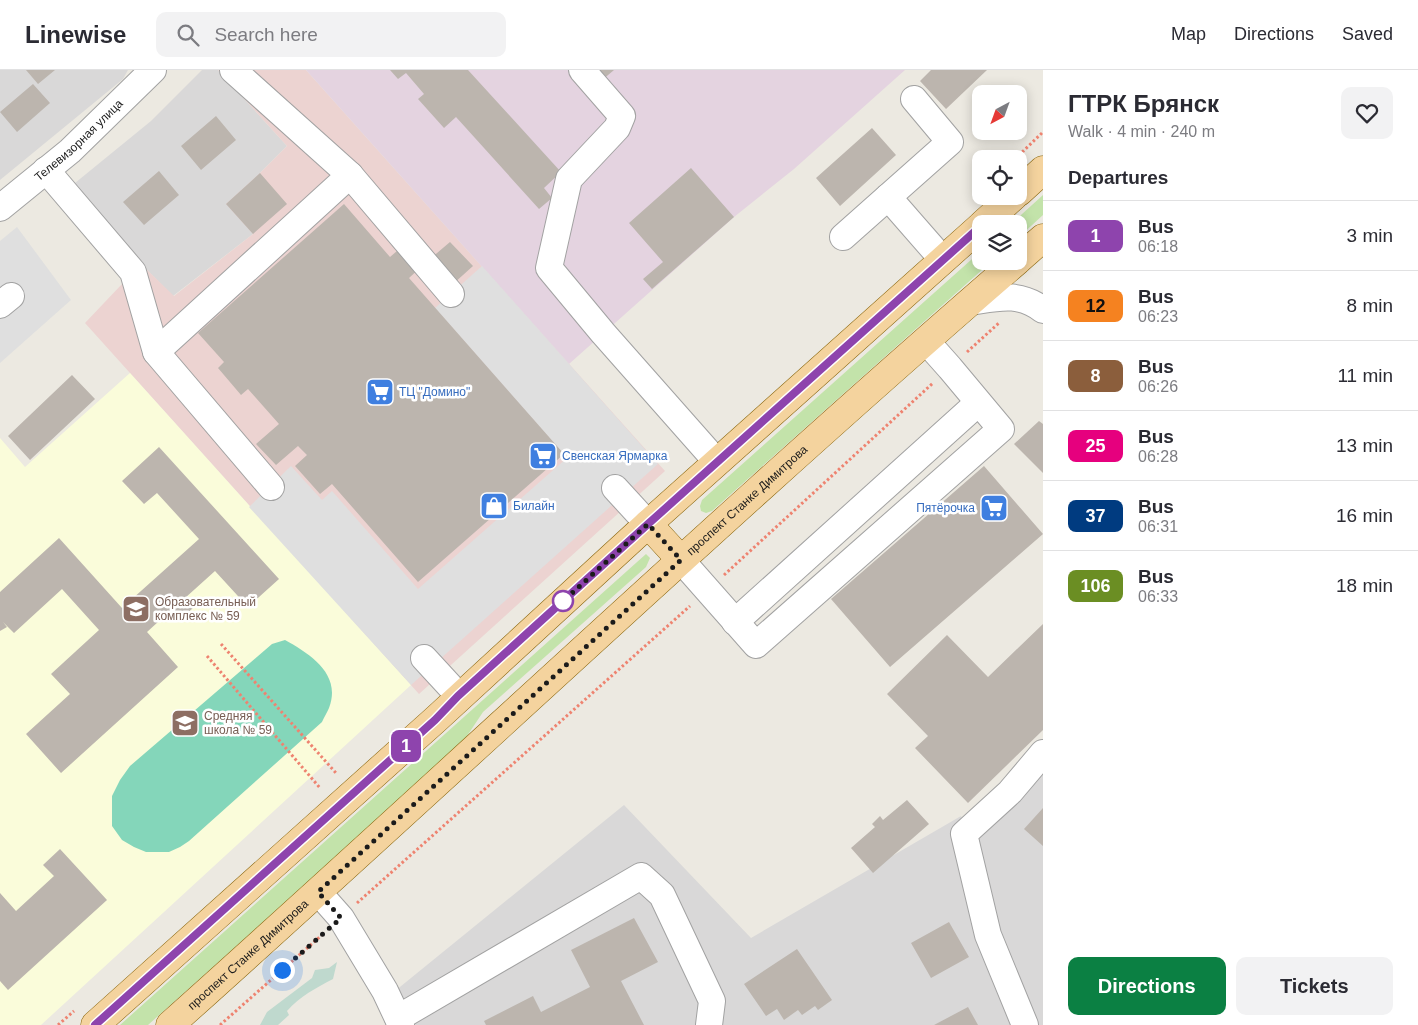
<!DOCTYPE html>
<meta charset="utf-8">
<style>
:root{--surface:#fff;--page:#f2f2f3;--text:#2b2b33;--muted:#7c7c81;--line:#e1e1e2;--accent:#0b8043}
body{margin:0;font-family:Arial,sans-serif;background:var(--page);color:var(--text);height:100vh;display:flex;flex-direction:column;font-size:19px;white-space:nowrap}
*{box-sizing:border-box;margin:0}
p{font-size:16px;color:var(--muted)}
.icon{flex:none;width:28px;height:28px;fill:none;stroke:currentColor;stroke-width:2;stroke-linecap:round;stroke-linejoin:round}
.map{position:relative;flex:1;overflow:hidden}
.drawer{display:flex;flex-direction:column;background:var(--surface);width:375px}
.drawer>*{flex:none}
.badge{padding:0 10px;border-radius:8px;font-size:18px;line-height:32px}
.needle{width:32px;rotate:221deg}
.tools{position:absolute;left:972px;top:15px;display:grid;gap:10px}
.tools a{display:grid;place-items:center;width:55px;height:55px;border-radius:10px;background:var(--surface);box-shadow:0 2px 12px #0003;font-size:25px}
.you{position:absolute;width:25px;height:25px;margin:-12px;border:4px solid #fff;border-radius:50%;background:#1a73e8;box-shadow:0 0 0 8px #1a73e833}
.map>.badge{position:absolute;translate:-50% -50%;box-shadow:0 0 0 2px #fff}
h2{padding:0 25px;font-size:19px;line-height:45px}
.round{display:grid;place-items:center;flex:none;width:52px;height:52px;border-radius:10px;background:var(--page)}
.headline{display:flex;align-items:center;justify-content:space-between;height:85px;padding:0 25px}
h1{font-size:24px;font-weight:700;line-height:38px}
.primary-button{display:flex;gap:10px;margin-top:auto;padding:10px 25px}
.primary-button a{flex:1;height:58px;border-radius:10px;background:var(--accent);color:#fff;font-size:20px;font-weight:700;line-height:58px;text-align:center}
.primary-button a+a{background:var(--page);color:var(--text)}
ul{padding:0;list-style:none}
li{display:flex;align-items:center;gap:15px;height:70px;padding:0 25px;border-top:1px solid var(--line)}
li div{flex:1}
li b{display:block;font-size:19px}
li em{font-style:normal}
li .badge{min-width:55px;font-weight:700;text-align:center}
header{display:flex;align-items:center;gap:30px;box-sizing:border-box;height:70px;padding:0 25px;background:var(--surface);border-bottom:1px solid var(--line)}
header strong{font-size:24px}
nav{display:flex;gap:28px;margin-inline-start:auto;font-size:18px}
.search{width:350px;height:45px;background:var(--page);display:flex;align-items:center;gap:12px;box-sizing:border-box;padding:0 18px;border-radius:10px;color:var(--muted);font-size:19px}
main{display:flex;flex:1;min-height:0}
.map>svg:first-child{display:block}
.residential{fill:#d9d8d8}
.commercial{fill:#ecd3d1}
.industrial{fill:#e4d3e0}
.education{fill:#fafcda}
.grass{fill:#c3e3aa}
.wetland{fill:#bfd9ce}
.pitch{fill:#84d6ba}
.parking{fill:#dfdfdf}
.building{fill:#bcb5ae}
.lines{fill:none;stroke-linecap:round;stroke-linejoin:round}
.minor-casing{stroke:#a2a2a2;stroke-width:28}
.major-casing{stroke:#87640b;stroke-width:29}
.path{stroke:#ee8370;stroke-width:3;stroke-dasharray:2.5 2.5;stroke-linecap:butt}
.minor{stroke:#fff;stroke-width:26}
.major{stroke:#f4d39e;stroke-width:28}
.line-casing{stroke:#fff;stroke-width:11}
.line{stroke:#8e44ad;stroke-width:8}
.walk{stroke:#1b1b1b;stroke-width:5;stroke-dasharray:0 9}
.stop-dot{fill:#fff;stroke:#8e44ad;stroke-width:2.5}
.labels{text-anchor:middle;stroke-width:5;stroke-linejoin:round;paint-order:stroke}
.street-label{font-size:12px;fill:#1b1b1b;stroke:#fff}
.shop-label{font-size:12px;fill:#366cbe;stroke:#fff;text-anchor:start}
.education-label{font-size:12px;fill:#785e54;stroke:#fff;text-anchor:start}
</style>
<header>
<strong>Linewise</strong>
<div class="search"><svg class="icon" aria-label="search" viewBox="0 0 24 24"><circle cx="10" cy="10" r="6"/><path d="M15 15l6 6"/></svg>Search here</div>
<nav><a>Map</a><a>Directions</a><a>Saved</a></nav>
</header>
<main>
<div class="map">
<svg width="1043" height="955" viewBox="0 0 1043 955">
<rect width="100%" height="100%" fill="#ece9e1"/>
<path class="residential" d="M 0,0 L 128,0 L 123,9 L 0,110 Z
M 202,0 L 218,0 L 287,76 L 260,103 L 253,164 L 173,226 L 141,194 L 75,113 L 151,51 Z
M 1043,699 L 1043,955 L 412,955 L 395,921 L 624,735 L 751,868 L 961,746 L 971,774 Z"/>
<path class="commercial" d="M 218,0 L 306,0 L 665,401 L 419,624 L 85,253 L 141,194 L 174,226 L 253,164 L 226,134 L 260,103 L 287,76 Z"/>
<path class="industrial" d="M 306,0 L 905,0 L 794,99 L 734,147 L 569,294 Z"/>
<path class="education" d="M 130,303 L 411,615 L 41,955 L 0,955 L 0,368 L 25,397 Z"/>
<path class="grass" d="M 1043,125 L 1043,145 L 1019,167 L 1019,154 L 1011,154 Z
M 981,181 L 981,191 L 992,191 L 712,441 L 706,443 L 701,441 L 700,436 L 702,430 Z
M 646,484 L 650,488 L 646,497 L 483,642 L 461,675 L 148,955 L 120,955 Z"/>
<path class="wetland" d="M 337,892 L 333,909 C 316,918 300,926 287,941 L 289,945 L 278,955 L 260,955 L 267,942 L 312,908 L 315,900 L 329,898 Z"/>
<path class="pitch" d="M 285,570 C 310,584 342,604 329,638 C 327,643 324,647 322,652 L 189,771 L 180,777 L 169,782 L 146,782 L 134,777 L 122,770 L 112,756 L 112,726 L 120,710 L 130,696 L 272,574 Z"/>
<path class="parking" d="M 17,157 L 71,230 L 0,293 L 0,171 Z
M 482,196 L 658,394 L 411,615 L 249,437 L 291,396 L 322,430 L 332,421 L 418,519 L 567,388 L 435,238 Z"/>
<path class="building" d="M 26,0 L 55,0 L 38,14 Z
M 390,0 L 468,0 L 561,102 L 544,118 L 552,128 L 539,139 L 456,47 L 444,58 L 418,29 L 424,24 L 406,3 L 398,9 Z
M 591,0 L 614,0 L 601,11 Z
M 931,0 L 987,0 L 946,39 L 920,11 Z
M 33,14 L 50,33 L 17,62 L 0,42 Z
M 216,46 L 236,70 L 201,100 L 181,76 Z
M 872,58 L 896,85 L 840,136 L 816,108 Z
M 691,98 L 734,147 L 652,219 L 643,209 L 663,192 L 629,153 Z
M 159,101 L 179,125 L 144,155 L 123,132 Z
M 260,103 L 287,134 L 253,164 L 226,134 Z
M 344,134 L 390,187 L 404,175 L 422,196 L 409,208 L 564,384 L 418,512 L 332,414 L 320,424 L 295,396 L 307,385 L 298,376 L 276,395 L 256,374 L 279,354 L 248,319 L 241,325 L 218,298 L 224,292 L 198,263 Z
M 450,172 L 473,196 L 453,214 L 430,189 Z
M 72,305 L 95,329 L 30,390 L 8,366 Z
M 1039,351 L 1043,354 L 1043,403 L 1014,374 Z
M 159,377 L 279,509 L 248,537 L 215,501 L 185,528 L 194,537 L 179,551 L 170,541 L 147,562 L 178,597 L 61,703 L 26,664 L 70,624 L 51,604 L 99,560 L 62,519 L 14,563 L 3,552 L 7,557 L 0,561 L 0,522 L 59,468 L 122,538 L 199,469 L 157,423 L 144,434 L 122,411 Z
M 984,396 L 1043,464 L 890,597 L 831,529 Z
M 1043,554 L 1043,660 L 968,733 L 915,678 L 928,666 L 887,624 L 947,565 L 988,607 Z
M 907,730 L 929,754 L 873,803 L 851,778 L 875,757 L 872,754 L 880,746 L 883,750 Z
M 1043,738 L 1043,776 L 1024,759 Z
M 60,779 L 107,830 L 8,920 L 0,911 L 0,823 L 16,841 L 54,806 L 43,795 Z
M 634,848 L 658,892 L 621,911 L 644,955 L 486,955 L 484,951 L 533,926 L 541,942 L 590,917 L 571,880 Z
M 949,852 L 969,887 L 931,908 L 911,873 Z
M 797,879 L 832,930 L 818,940 L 815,936 L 802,945 L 798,940 L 784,950 L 777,939 L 766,946 L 744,914 Z
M 968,937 L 978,955 L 934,955 Z"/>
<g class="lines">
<defs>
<g id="minor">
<path d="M 233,0 L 350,105"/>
<path d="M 582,0 L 622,46 L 617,58 L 569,109 L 549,198 L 603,263 L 717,392"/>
<path d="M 46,100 L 133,202 L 156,282"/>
<path d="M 888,127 L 943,190"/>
<path id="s1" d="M 0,138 L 70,81 L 153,0"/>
<path d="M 843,167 L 950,72 L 914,29"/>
<path d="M 969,232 C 997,228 1019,221 1043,240"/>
<path d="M 0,235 L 11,226"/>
<path d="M 271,417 L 156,282 L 350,105 L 451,224"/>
<path d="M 615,418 L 648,454"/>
<path d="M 681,490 L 756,575 L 1001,359 L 950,298 L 926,271"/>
<path d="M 735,552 L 978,333"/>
<path d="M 424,588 L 459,626"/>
<path d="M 318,822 L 341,848 L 385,921 L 401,955"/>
<path d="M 398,948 L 641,806 L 662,825 L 712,931 L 709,955"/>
<path d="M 1025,955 L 988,865 L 964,764 L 1010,722 L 1043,683"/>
</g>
<g id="major">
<path d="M 1019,122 L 1043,100"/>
<path d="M 983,154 L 1014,126"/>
<path d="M 1019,189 L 1043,168"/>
<path d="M 648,454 L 681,490"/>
<path d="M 95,955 L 435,650 L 648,454 L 981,156"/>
<path id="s2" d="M 170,955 C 453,702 729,440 1017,191"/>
</g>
</defs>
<use href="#minor" class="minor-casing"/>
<use href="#major" class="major-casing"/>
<path class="path" d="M 1015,89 L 1043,62
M 967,282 L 1000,252
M 724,505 L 933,313
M 221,574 L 336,703
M 207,586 L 320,718
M 357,833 L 690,536
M 58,955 L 74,941
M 220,955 L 323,864"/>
<use href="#minor" class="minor"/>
<use href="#major" class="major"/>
</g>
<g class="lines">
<defs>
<path id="line" d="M 95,955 L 435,650 L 458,626 L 648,454 L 981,156"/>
</defs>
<use href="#line" class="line-casing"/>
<use href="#line" class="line"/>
<path class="walk" d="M 282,900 L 341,848 L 318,822 L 681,490 L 648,454 L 560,534 L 563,531"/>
</g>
<defs>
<symbol id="supermarket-square" viewBox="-11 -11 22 22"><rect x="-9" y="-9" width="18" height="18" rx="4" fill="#3f7fe0" stroke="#fff"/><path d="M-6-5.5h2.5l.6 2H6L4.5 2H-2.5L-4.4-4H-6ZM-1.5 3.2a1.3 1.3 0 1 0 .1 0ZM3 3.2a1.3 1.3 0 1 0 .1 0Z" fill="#fff"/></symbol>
<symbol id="shop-square" viewBox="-11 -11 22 22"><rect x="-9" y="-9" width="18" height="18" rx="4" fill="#3f7fe0" stroke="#fff"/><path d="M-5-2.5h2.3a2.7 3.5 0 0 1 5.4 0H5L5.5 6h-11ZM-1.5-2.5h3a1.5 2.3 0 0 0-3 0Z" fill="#fff"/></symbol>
<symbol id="school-square" viewBox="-11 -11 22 22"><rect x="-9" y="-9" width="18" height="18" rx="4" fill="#8d6e63" stroke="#fff"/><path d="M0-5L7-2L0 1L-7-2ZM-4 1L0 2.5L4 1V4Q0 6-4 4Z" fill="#fff"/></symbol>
</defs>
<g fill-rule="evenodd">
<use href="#supermarket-square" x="364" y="306" width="32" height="32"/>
<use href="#supermarket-square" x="527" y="370" width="32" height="32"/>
<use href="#shop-square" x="478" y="420" width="32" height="32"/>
<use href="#supermarket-square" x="978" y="422" width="32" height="32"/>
<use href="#school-square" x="120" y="523" width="32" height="32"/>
<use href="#school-square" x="169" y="637" width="32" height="32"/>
</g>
<circle class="stop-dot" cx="563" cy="531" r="10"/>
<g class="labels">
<g class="street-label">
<text dy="4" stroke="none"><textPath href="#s1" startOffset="104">Телевизорная улица</textPath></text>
<text dy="4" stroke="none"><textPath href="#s2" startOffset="780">проспект Станке Димитрова</textPath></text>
<text dy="4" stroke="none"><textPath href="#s2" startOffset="105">проспект Станке Димитрова</textPath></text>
</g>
<g class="shop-label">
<text x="399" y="326">ТЦ "Домино"</text>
<text x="562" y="390">Свенская Ярмарка</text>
<text x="513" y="440">Билайн</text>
<text x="975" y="442" text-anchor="end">Пятёрочка</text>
</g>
<g class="education-label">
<text x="155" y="536">Образовательный<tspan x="155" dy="14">комплекс № 59</tspan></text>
<text x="204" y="650">Средняя<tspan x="204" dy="14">школа № 59</tspan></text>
</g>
</g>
</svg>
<div class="tools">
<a><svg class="needle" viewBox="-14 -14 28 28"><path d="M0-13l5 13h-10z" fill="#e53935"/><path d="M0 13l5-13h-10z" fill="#7c7c81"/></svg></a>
<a><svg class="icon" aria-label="locate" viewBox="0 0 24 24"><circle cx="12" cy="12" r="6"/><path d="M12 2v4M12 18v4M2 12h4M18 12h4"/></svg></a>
<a><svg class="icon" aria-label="layers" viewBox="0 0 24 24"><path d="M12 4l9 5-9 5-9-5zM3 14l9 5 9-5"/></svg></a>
</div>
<div class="you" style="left:282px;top:900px"></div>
<b class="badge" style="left:406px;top:676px;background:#8e44ad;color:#fff">1</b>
</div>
<section class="drawer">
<div class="headline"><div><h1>ГТРК Брянск</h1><p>Walk · 4 min · 240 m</p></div><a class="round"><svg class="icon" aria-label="heart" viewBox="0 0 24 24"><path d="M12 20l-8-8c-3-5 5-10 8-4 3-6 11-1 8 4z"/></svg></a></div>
<h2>Departures</h2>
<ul>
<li><span class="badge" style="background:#8e44ad;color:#fff">1</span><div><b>Bus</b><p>06:18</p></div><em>3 min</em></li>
<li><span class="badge" style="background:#f58220;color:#111">12</span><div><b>Bus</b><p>06:23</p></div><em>8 min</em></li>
<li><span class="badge" style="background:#8b5e3c;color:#fff">8</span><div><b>Bus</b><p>06:26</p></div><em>11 min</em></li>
<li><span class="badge" style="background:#e6007e;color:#fff">25</span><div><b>Bus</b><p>06:28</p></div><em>13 min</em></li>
<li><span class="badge" style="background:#003b80;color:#fff">37</span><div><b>Bus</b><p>06:31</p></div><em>16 min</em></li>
<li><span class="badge" style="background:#6b8e23;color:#fff">106</span><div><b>Bus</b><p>06:33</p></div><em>18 min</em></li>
</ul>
<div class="primary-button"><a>Directions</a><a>Tickets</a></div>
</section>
</main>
